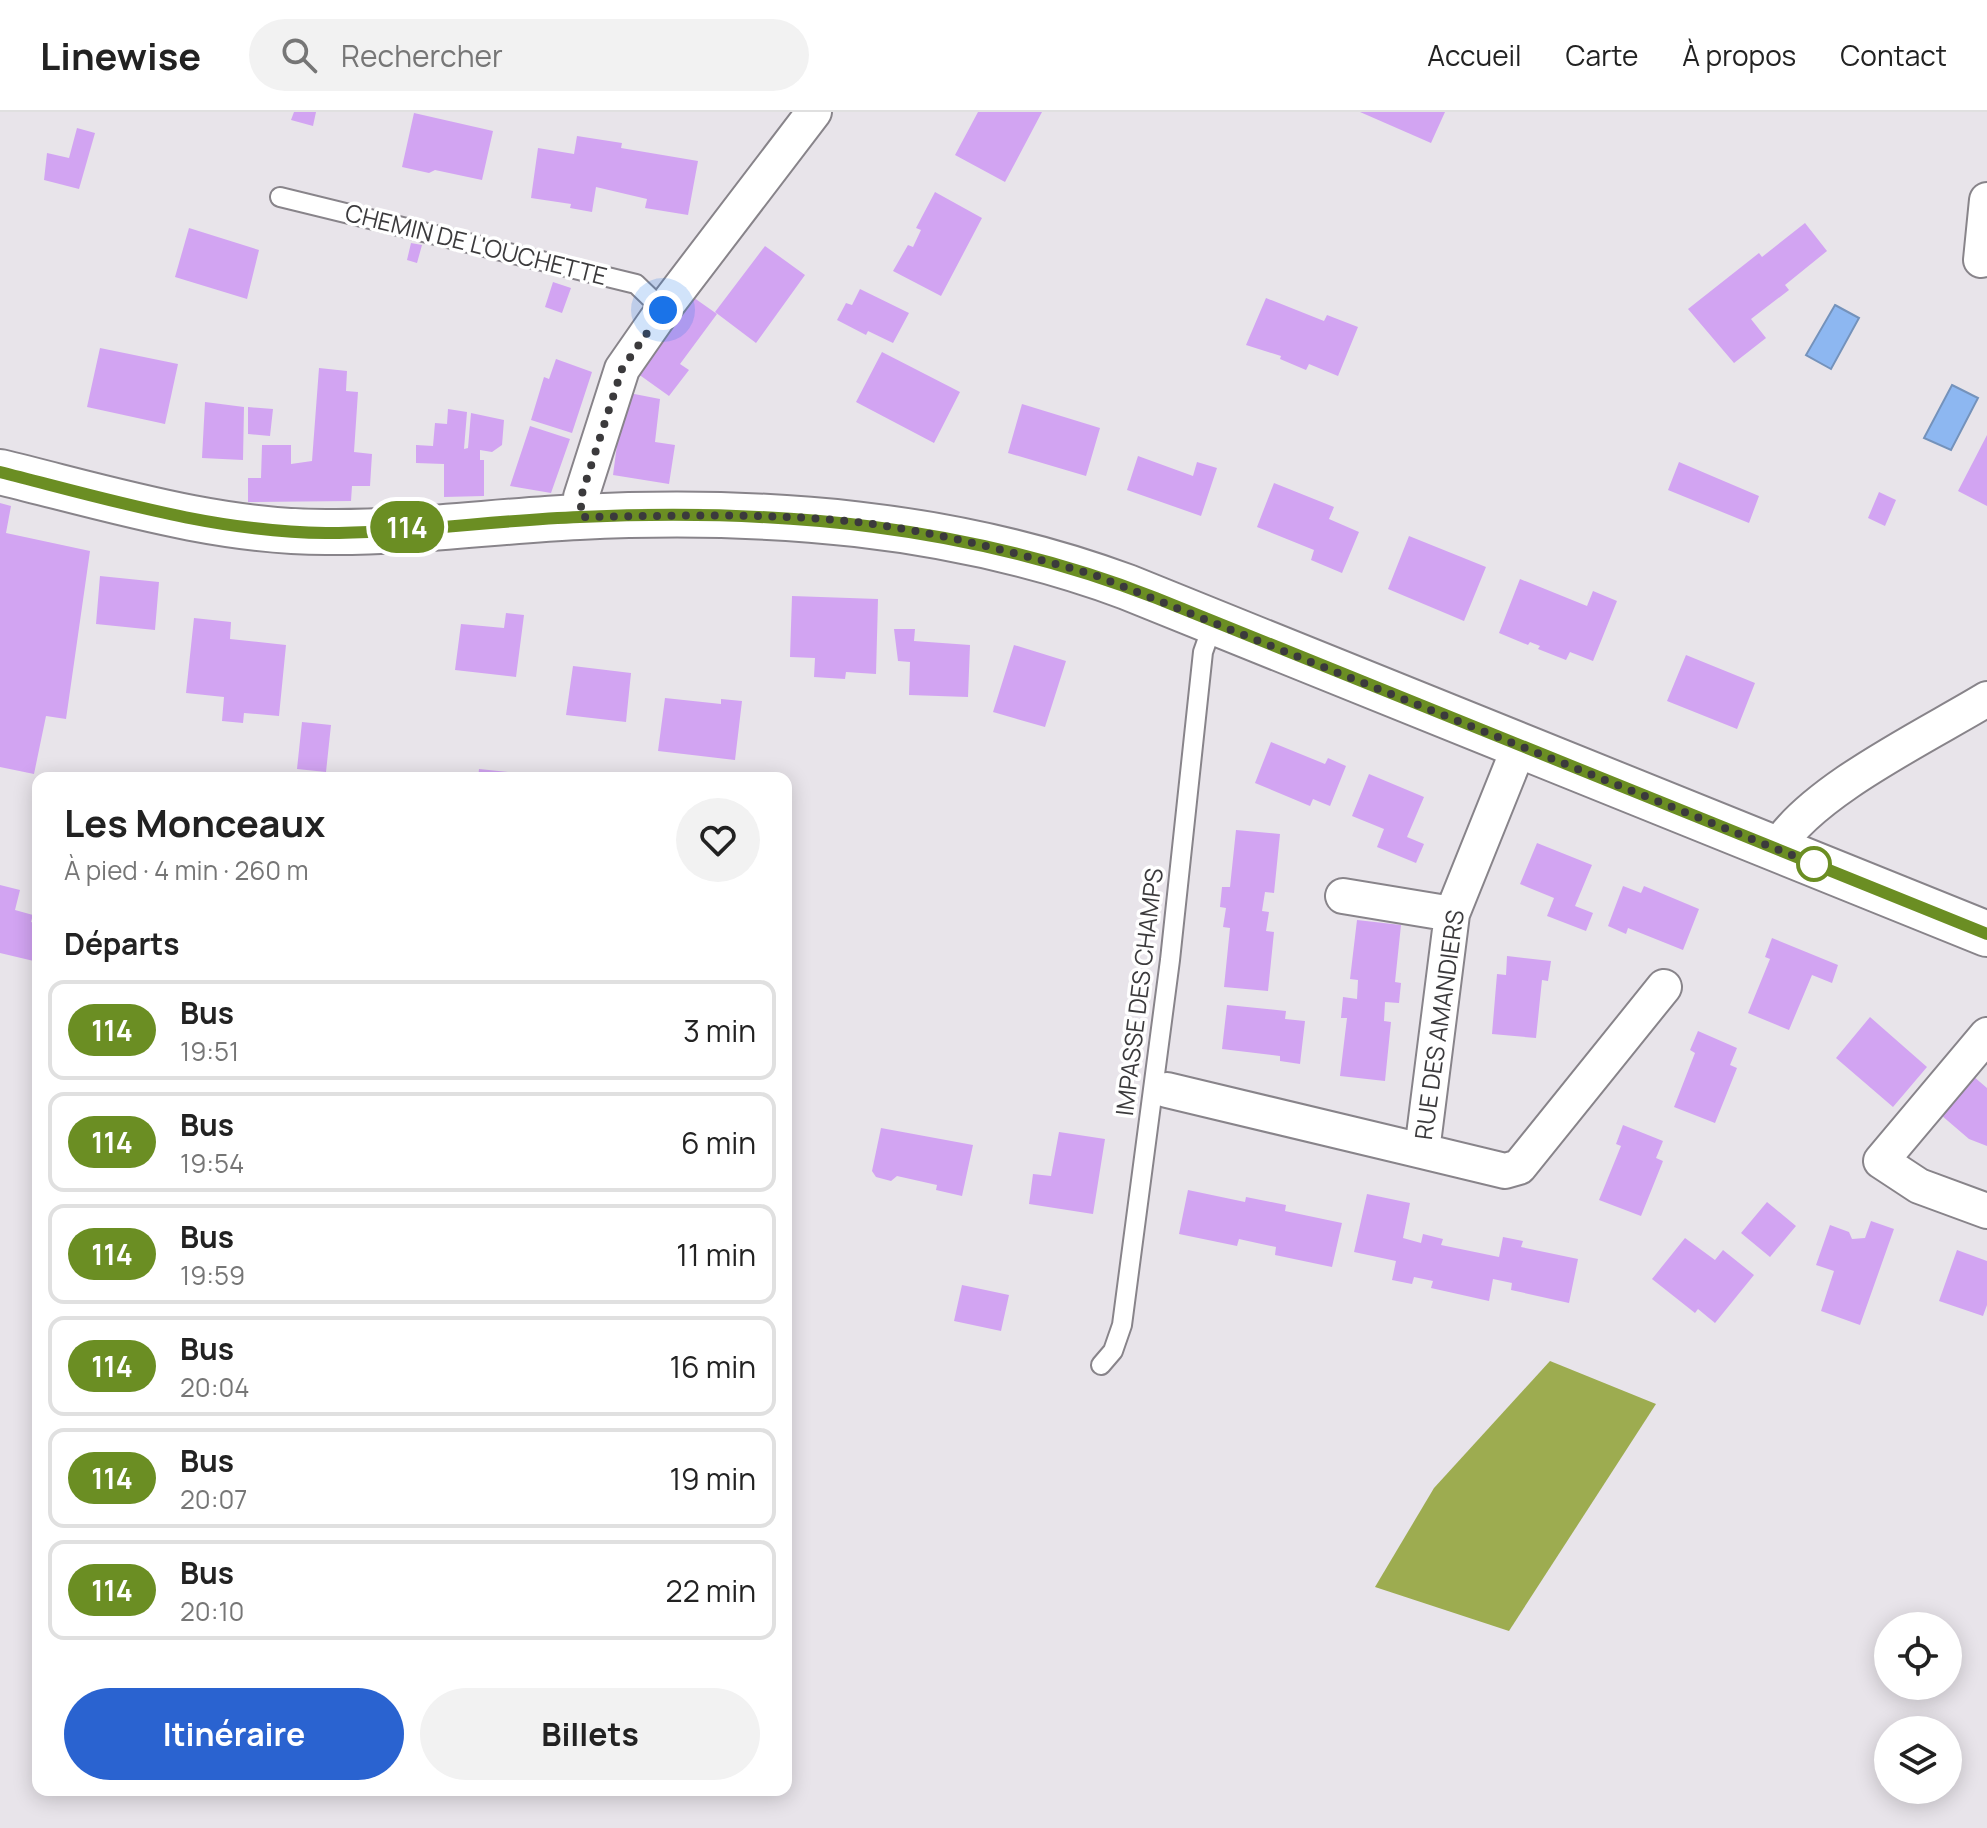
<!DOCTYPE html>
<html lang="fr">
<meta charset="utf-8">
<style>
:root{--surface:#fff;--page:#f2f2f2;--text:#222;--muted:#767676;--line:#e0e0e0;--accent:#2a63d0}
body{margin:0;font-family:Manrope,sans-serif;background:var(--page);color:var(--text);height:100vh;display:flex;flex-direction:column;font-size:30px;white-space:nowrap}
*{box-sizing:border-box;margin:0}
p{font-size:26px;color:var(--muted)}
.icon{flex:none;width:44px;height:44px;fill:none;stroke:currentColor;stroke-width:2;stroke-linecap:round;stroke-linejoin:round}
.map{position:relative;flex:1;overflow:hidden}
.details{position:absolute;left:32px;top:660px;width:760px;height:1024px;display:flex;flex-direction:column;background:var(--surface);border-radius:16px;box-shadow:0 4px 20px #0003}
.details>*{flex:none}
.badge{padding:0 16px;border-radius:26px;font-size:28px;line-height:52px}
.controls{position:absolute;left:1874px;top:1500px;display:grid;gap:16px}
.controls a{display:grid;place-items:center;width:88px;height:88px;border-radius:50%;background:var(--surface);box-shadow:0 4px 20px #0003;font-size:40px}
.you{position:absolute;width:40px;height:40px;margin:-20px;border:6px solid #fff;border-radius:50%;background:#1a73e8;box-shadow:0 0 0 12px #1a73e833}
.map>.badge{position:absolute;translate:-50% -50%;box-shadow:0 0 0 4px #fff}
h2{padding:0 32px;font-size:30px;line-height:72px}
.round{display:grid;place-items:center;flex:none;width:84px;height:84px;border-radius:42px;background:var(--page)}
.head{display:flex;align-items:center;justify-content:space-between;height:136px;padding:0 32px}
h1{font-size:38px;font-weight:700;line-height:60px}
.cta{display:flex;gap:16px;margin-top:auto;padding:16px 32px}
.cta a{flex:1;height:92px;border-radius:48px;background:var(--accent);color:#fff;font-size:32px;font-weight:700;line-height:92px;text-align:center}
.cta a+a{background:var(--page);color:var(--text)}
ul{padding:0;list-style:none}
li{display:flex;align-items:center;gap:24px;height:100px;margin:0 16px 12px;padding:0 16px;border:4px solid var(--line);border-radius:16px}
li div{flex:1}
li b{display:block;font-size:30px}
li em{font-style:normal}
li .badge{min-width:88px;font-weight:700;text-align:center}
header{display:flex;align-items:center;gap:48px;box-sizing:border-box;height:112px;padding:0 40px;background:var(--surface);border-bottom:2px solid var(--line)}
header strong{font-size:38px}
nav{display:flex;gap:44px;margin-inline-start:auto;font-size:28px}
.search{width:560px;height:72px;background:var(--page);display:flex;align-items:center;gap:20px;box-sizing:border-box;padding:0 28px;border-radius:44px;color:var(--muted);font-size:30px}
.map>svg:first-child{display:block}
.forest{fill:#9dac50}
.water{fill:#8db7f1;stroke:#7492bb;stroke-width:2}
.building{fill:#d2a4f2}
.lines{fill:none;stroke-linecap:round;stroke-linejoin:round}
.service-casing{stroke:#88848a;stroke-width:22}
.minor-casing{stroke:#88848a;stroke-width:38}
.secondary-casing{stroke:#88848a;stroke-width:48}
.service{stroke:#fff;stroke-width:18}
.minor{stroke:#fff;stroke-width:34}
.secondary{stroke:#fff;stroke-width:44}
.line-casing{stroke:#fff;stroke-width:18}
.line{stroke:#6b8e23;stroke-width:12}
.walk{stroke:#3b3a3c;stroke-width:8;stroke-dasharray:0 14.4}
.stop-dot{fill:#fff;stroke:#6b8e23;stroke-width:4}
.labels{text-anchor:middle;stroke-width:7;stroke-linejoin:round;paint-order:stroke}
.street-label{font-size:24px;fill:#3b3a3c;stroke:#fff}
</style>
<header>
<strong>Linewise</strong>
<div class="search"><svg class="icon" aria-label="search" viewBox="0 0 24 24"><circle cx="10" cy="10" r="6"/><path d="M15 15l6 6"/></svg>Rechercher</div>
<nav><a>Accueil</a><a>Carte</a><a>À propos</a><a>Contact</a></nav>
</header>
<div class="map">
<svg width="1987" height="1716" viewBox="0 0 1987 1716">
<rect width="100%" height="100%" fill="#e8e4ea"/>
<path class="forest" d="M 1550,1249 L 1656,1292 L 1509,1519 L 1375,1475 L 1434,1376 Z"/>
<path class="water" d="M 1835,193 L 1859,206 L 1831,257 L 1806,243 Z
M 1952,273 L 1978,286 L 1951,338 L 1924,326 Z"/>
<path class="building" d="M 294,0 L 316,0 L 313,14 L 291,8 Z
M 978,0 L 1042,0 L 1005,70 L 955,43 Z
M 1360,0 L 1445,0 L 1431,31 Z
M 414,1 L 493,19 L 482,68 L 435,58 L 429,61 L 402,55 Z
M 77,16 L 95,21 L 79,77 L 44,68 L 47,41 L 69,46 Z
M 577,24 L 622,31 L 621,36 L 698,49 L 688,103 L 645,96 L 647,87 L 596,75 L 592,100 L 570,96 L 571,92 L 531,86 L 538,36 L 574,42 Z
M 935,80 L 982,106 L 941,184 L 893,159 L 908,133 L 913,135 L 921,118 L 916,116 Z
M 1805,111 L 1827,139 L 1785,173 L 1789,178 L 1751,207 L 1766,226 L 1734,251 L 1688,197 L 1759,141 L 1762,145 Z
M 189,116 L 259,138 L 247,187 L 175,165 Z
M 411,131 L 422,133 L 417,151 L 407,148 Z
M 765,134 L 805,163 L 756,231 L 715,200 Z
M 553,170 L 571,176 L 562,201 L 545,195 Z
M 860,177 L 909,201 L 893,231 L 868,219 L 866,223 L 837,208 L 846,191 L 852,193 Z
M 690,183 L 717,202 L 680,252 L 689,258 L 669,284 L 634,259 Z
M 1266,186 L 1324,209 L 1327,203 L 1358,215 L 1338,264 L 1309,252 L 1306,258 L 1280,247 L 1281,244 L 1246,233 Z
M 100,236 L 178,252 L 165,312 L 87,295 Z
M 882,240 L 960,280 L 934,331 L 856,290 Z
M 556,247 L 592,260 L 572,321 L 531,308 L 544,265 L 549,267 Z
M 319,256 L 347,259 L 346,279 L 358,280 L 354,340 L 372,342 L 370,374 L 352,374 L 351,389 L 248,390 L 248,366 L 261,366 L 262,333 L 291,333 L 291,352 L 312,349 Z
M 624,280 L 660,287 L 655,330 L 675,333 L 669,372 L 613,363 Z
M 205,290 L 244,295 L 243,348 L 202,346 Z
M 1022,292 L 1100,316 L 1086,364 L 1008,341 Z
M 248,295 L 273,297 L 270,324 L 248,322 Z
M 448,297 L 467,300 L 464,337 L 468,336 L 471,301 L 504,308 L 502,333 L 492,340 L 480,338 L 480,348 L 484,348 L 484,384 L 444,385 L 444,352 L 416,351 L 416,333 L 433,334 L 435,311 L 447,312 Z
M 530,314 L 570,327 L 551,381 L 510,374 Z
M 1987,323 L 1987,394 L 1958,379 Z
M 1138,344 L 1193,364 L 1197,350 L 1217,356 L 1201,404 L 1127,378 Z
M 1679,350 L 1759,384 L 1749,411 L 1668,378 Z
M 1274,371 L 1334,395 L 1329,407 L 1359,420 L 1342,461 L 1311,448 L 1314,438 L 1257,415 Z
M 1879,380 L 1896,388 L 1885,414 L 1868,406 Z
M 0,391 L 11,394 L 6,421 L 90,439 L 66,607 L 46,604 L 34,662 L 0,655 Z
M 1409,424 L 1486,455 L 1464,509 L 1388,477 Z
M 100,464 L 159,470 L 155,518 L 96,512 Z
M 1520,467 L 1587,494 L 1593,479 L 1617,489 L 1593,549 L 1570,540 L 1566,548 L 1538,537 L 1540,534 L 1530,530 L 1528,533 L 1499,521 Z
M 792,484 L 878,487 L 876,562 L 846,560 L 845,567 L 814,565 L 815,546 L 790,545 Z
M 506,501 L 524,503 L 516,565 L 455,558 L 461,512 L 504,516 Z
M 194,506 L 231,510 L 230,527 L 286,533 L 279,604 L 244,601 L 243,611 L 222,609 L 224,585 L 186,581 Z
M 894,517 L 915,517 L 914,529 L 970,533 L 968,585 L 909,583 L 910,550 L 898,549 Z
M 1014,533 L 1066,549 L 1045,615 L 993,600 Z
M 1686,543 L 1755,571 L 1737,617 L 1667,589 Z
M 573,554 L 631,561 L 626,610 L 566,603 Z
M 665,586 L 721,592 L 721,587 L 742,589 L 735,648 L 658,639 Z
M 302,610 L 331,613 L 326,660 L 297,657 Z
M 1271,630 L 1325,652 L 1328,646 L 1346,654 L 1330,694 L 1313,687 L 1310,694 L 1255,671 Z
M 479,657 L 508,660 L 507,666 L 478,666 Z
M 1369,662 L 1424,685 L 1407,725 L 1424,732 L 1416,751 L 1377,735 L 1384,717 L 1352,704 Z
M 1236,718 L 1280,722 L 1274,781 L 1265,780 L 1262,799 L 1269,800 L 1266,819 L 1274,820 L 1268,879 L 1224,875 L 1230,816 L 1223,815 L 1226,796 L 1220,795 L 1222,775 L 1230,775 Z
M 1537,731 L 1592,753 L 1575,794 L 1593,801 L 1586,819 L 1547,804 L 1554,786 L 1520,772 Z
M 0,773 L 20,778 L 15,798 L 33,803 L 31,810 L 38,812 L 38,850 L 0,841 Z
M 1623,774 L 1641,781 L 1644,774 L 1699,797 L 1683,838 L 1628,816 L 1626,822 L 1608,814 Z
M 1357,808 L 1401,813 L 1395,870 L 1401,871 L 1399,891 L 1385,890 L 1384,909 L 1391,910 L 1385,969 L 1340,964 L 1347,906 L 1341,906 L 1343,885 L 1357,887 L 1358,868 L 1350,867 Z
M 1772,826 L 1838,853 L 1832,871 L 1812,863 L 1789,918 L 1748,901 L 1770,847 L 1765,845 Z
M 1507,844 L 1551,849 L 1548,869 L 1542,868 L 1536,926 L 1492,922 L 1497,862 L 1506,863 Z
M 1227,893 L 1286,899 L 1285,907 L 1305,909 L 1300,952 L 1280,949 L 1280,944 L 1222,937 Z
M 1870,905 L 1927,955 L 1893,995 L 1836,946 Z
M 1698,919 L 1737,936 L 1730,953 L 1737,956 L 1715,1011 L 1674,995 L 1695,941 L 1690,938 Z
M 1973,964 L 1987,976 L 1987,1034 L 1969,1027 L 1941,1003 Z
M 1623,1013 L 1663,1029 L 1656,1046 L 1663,1049 L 1641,1104 L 1599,1088 L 1621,1034 L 1616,1032 Z
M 881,1016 L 973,1033 L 962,1084 L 936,1078 L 937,1073 L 897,1064 L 891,1069 L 876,1065 L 872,1059 Z
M 1059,1020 L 1105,1027 L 1093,1102 L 1029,1092 L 1033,1062 L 1051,1064 Z
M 1188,1078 L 1245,1090 L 1246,1085 L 1286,1093 L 1285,1099 L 1342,1111 L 1332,1155 L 1275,1143 L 1276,1135 L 1257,1131 L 1239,1127 L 1237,1134 L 1179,1122 Z
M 1367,1082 L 1410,1091 L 1403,1126 L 1421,1131 L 1423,1122 L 1443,1127 L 1441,1133 L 1499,1145 L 1503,1125 L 1523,1129 L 1521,1135 L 1578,1147 L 1569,1191 L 1511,1178 L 1512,1171 L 1493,1167 L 1489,1189 L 1431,1176 L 1433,1169 L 1414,1165 L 1412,1172 L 1392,1168 L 1396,1149 L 1354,1140 Z
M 1767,1090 L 1796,1114 L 1770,1145 L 1741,1121 Z
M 1871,1109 L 1894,1117 L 1860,1213 L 1821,1199 L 1834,1159 L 1816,1153 L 1830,1113 L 1849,1120 L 1852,1127 L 1865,1126 Z
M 1685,1126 L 1715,1148 L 1723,1138 L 1754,1163 L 1715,1211 L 1698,1197 L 1695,1201 L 1652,1167 Z
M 1957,1138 L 1987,1149 L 1987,1193 L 1983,1204 L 1939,1189 Z
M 962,1173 L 1009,1183 L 1001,1219 L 954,1209 Z"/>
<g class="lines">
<defs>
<path id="service" d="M 280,85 L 636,172 L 663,198
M 1101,1253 L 1113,1239 L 1122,1213 L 1170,848 L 1203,540 L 1214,509"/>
<path id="minor" d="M 1981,148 L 1987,88
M 581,405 L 581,385 L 622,257 L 663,198 L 814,0
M 1777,736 C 1811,679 1928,623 1987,587
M 1343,784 L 1452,802
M 1987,923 L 1881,1049 L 1919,1074 L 1987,1099
M 1167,978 L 1422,1039 L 1452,802 L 1520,633
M 1422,1039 L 1505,1059 L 1519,1055 L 1664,875"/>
<path id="secondary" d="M 0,360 C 107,386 215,420 326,420 C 410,421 495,409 579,405 C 765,396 951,410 1127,475 L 1987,822"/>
</defs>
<use href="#service" class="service-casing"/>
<use href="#minor" class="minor-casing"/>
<use href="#secondary" class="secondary-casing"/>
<use href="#service" class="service"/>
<use href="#minor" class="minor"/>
<use href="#secondary" class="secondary"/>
</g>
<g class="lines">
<defs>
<path id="line" d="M 0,360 C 107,387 215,420 326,421 C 410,421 496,408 580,405 C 779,396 969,413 1156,486 L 1987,822"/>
</defs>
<use href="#line" class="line-casing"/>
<use href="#line" class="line"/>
<path class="walk" d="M 663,198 L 622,257 L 581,385 L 581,405 C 666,404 752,401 837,408 C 924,416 1008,439 1092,462 L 1814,752"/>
</g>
<circle class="stop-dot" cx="1814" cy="752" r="16"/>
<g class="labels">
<g class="street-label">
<text transform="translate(476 133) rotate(14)" y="8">CHEMIN DE L'OUCHETTE</text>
<text transform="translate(1140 880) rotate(-83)" y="8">IMPASSE DES CHAMPS</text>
<text transform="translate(1440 913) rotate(-82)" y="8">RUE DES AMANDIERS</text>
</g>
</g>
</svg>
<div class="controls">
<a><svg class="icon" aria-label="locate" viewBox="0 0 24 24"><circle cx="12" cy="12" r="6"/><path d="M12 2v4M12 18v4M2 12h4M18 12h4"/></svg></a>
<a><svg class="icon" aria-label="layers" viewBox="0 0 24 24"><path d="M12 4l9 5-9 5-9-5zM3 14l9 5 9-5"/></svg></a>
</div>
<div class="you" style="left:663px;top:198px"></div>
<b class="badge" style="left:407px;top:415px;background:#6b8e23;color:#fff">114</b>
<section class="details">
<div class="head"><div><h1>Les Monceaux</h1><p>À pied · 4 min · 260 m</p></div><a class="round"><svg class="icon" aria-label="heart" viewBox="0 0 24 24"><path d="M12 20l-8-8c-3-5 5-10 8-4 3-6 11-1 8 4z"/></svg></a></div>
<h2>Départs</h2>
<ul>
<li><span class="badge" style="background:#6b8e23;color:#fff">114</span><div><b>Bus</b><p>19:51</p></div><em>3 min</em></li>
<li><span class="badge" style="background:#6b8e23;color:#fff">114</span><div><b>Bus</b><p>19:54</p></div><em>6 min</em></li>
<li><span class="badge" style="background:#6b8e23;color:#fff">114</span><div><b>Bus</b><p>19:59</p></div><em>11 min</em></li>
<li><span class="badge" style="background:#6b8e23;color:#fff">114</span><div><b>Bus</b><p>20:04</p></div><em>16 min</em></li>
<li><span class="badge" style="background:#6b8e23;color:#fff">114</span><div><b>Bus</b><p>20:07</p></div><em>19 min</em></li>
<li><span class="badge" style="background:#6b8e23;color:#fff">114</span><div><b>Bus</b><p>20:10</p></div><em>22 min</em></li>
</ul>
<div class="cta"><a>Itinéraire</a><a>Billets</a></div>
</section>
</div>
